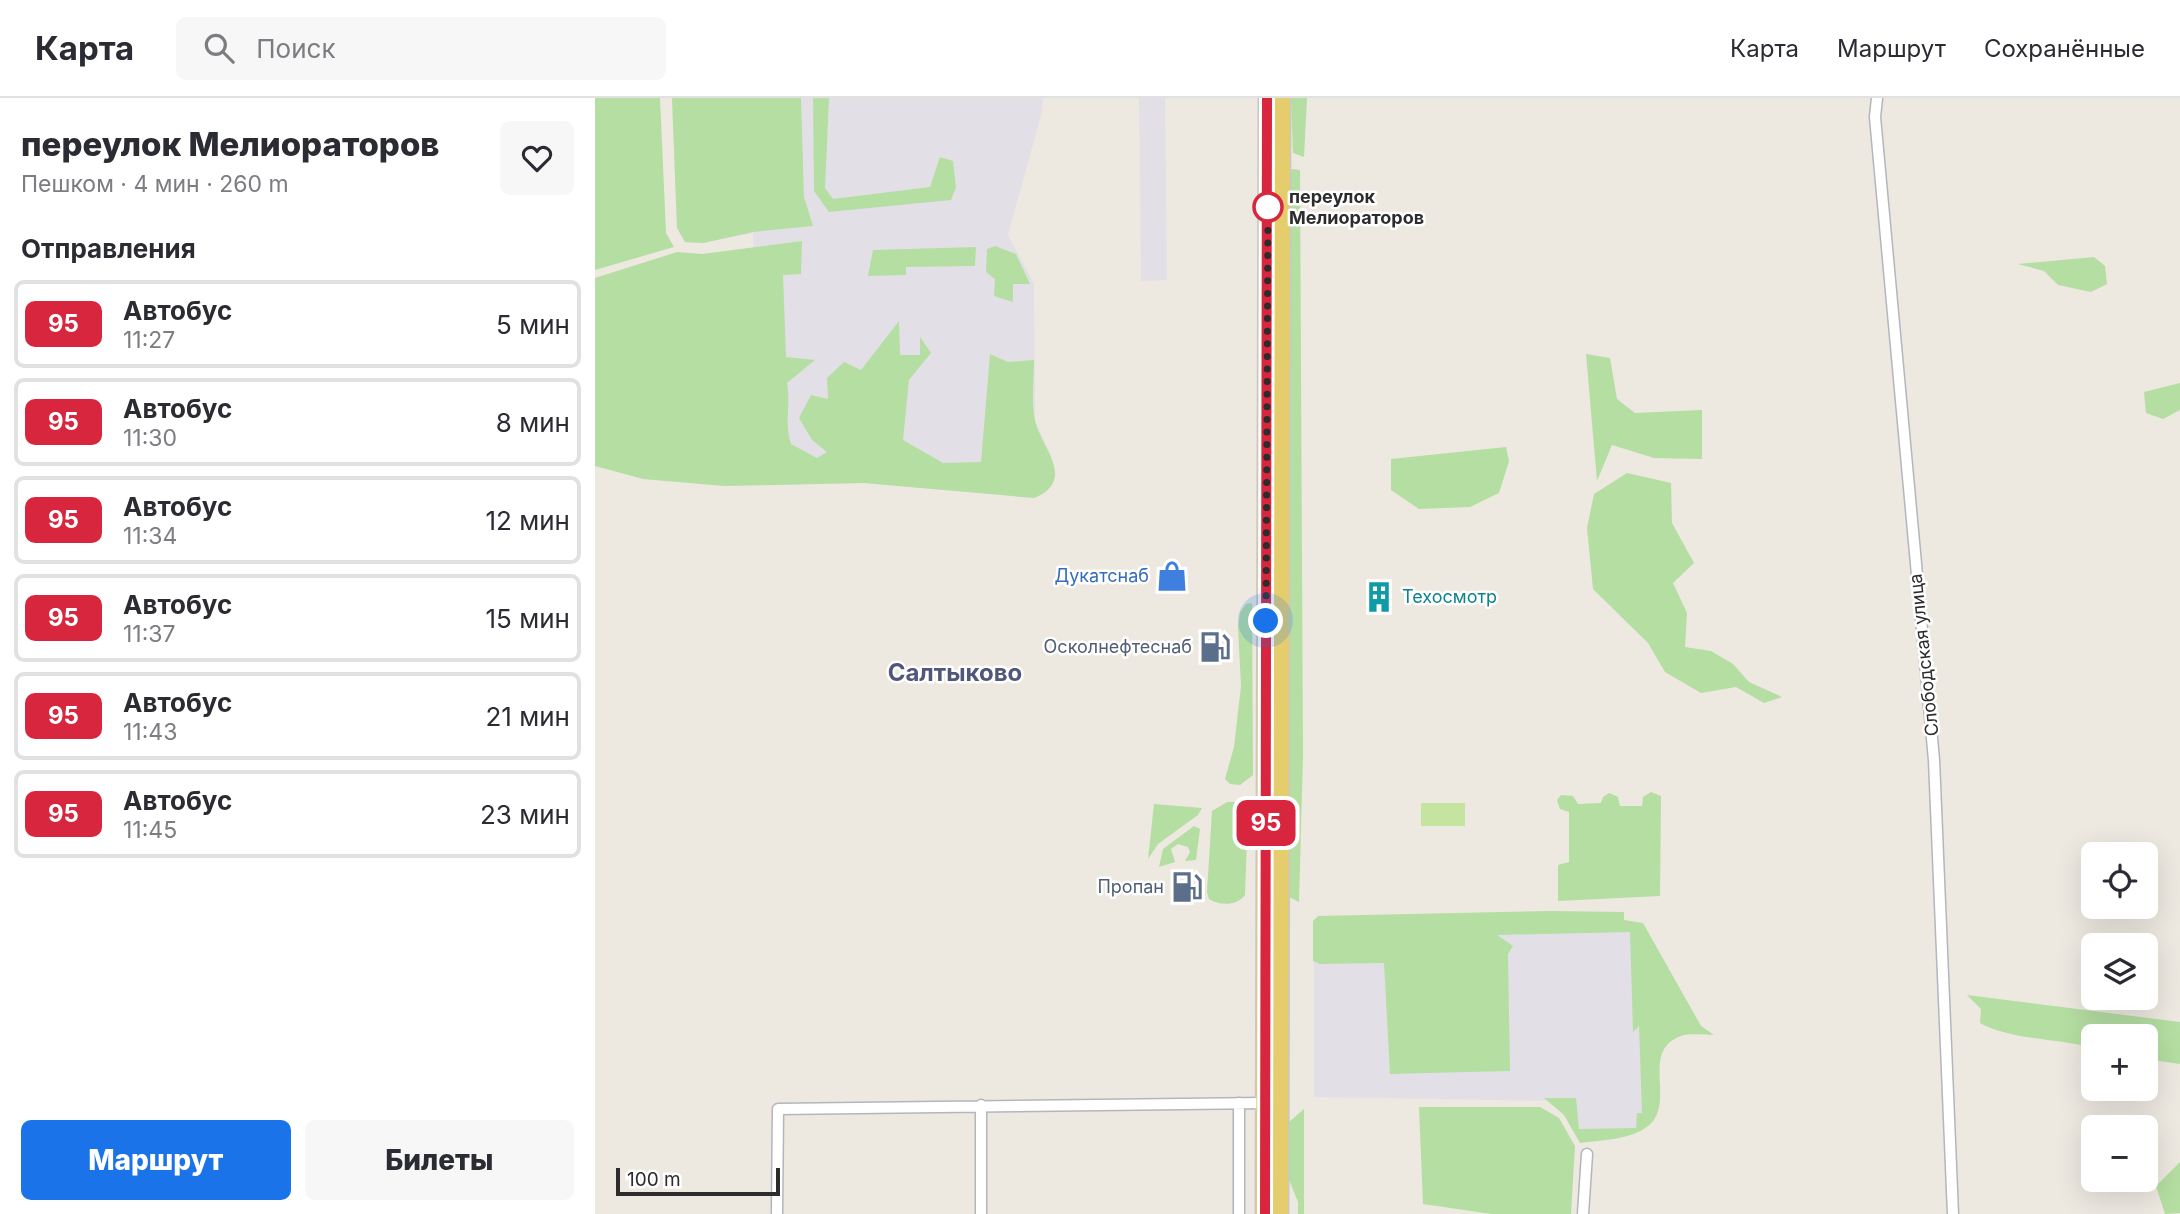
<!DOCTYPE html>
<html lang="ru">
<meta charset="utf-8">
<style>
:root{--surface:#fff;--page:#f7f7f7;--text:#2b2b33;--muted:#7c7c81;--line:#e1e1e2;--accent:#1a73e8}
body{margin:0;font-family:Inter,sans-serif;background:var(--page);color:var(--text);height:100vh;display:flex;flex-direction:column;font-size:26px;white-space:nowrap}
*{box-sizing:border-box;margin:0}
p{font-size:23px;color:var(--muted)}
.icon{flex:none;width:38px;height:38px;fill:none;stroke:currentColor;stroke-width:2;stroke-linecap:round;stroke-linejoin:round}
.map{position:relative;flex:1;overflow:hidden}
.details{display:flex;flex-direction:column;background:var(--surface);width:595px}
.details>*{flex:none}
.badge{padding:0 14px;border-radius:10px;font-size:24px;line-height:46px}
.tools{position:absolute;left:1486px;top:744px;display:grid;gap:14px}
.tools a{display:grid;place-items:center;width:77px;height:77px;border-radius:10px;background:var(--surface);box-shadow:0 7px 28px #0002;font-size:35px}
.scale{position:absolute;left:21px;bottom:18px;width:164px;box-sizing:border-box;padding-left:7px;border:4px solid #2c2c2c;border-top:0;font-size:19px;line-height:24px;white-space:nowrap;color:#2c2c2c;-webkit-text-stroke:5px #fff;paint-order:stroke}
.you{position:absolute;width:35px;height:35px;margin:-18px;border:5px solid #fff;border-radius:50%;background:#1a73e8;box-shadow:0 0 0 10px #1a73e833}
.map>.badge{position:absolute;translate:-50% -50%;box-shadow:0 0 0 4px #fff}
h2{padding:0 21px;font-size:26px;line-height:63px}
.round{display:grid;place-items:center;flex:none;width:74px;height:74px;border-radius:10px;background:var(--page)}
.overview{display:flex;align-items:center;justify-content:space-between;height:119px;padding:0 21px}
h1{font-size:33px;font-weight:800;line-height:52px}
.cta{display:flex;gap:14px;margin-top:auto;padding:14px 21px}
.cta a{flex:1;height:80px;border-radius:10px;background:var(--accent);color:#fff;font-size:28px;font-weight:800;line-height:80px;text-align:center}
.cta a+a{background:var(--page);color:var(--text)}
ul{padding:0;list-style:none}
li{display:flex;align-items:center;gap:21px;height:88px;margin:0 14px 10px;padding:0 7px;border:4px solid var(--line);border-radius:10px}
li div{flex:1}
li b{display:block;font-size:26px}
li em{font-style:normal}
li .badge{min-width:77px;font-weight:700;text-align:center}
header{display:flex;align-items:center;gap:42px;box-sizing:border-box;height:98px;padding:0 35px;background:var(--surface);border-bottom:2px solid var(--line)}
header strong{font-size:33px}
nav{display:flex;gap:38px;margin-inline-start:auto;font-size:24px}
.search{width:490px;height:63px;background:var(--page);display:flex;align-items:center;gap:18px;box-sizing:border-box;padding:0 24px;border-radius:10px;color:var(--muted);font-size:26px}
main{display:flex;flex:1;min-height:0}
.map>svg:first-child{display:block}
.industrial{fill:#e2e0e6}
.green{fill:#b5dea2}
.pitch{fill:#c5e49f}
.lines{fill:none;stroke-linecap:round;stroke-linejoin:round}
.street-casing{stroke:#b4b6be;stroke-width:13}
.primary-casing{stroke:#c8c8c8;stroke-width:19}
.street{stroke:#fff;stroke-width:10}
.primary{stroke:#e5cc6d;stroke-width:16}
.line-casing{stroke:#fff;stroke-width:16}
.line{stroke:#d7263d;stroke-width:10}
.walk{stroke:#2c2c2c;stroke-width:7;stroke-dasharray:0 12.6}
.stop-dot{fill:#fff;stroke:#d7263d;stroke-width:3.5}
.labels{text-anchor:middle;stroke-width:5;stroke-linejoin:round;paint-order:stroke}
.stop-label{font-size:18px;font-weight:bold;fill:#2c2c2c;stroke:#fff;text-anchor:start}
.shop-label{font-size:18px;fill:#366cbe;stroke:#fff;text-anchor:end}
.culture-label{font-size:18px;fill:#0d838f;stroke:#fff;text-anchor:start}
.service-label{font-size:18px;fill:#4e5e75;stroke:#fff;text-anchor:end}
.street-label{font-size:18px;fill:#2c2c2c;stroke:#fff}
.district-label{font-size:24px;font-weight:bold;fill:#50577a;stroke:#fff}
</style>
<header>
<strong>Карта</strong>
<div class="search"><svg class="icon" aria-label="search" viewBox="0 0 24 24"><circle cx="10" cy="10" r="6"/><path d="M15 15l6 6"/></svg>Поиск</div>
<nav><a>Карта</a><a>Маршрут</a><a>Сохранённые</a></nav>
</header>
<main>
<section class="details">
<div class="overview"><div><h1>переулок Мелиораторов</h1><p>Пешком · 4 мин · 260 m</p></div><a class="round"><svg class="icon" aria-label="heart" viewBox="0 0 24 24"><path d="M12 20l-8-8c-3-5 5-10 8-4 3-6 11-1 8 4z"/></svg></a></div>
<h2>Отправления</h2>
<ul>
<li><span class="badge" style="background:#d7263d;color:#fff">95</span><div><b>Автобус</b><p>11:27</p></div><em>5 мин</em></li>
<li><span class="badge" style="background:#d7263d;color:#fff">95</span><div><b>Автобус</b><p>11:30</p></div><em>8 мин</em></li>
<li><span class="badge" style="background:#d7263d;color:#fff">95</span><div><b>Автобус</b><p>11:34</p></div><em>12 мин</em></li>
<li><span class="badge" style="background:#d7263d;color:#fff">95</span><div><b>Автобус</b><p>11:37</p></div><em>15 мин</em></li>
<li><span class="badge" style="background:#d7263d;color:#fff">95</span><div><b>Автобус</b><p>11:43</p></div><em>21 мин</em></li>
<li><span class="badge" style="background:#d7263d;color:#fff">95</span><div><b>Автобус</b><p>11:45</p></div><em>23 мин</em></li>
</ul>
<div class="cta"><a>Маршрут</a><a>Билеты</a></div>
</section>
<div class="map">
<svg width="1585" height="1116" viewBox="0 0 1585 1116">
<rect width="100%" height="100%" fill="#ede8e0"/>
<path class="industrial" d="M 77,0 L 448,0 L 447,14 L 413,137 L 439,186 L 440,323 L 457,359 L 460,378 L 451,395 L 439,400 L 269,385 L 164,387 L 158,135 L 108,145 L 90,144 L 82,130 Z
M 544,0 L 570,0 L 572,182 L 546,183 Z
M 1044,826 L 1050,1023 L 1038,1034 L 982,1036 L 961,1003 L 719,999 L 719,833 Z"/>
<path class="green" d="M 0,0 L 65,0 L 71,135 L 79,149 L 0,172 Z
M 77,0 L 206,0 L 209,99 L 218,128 L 158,134 L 108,145 L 90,144 L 82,130 Z
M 218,0 L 234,0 L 230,90 L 238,101 L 335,89 L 345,59 L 358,63 L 361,89 L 356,102 L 234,114 L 219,93 Z
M 696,0 L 712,0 L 709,59 L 698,55 Z
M 697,71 L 705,72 L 708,659 L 704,804 L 694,799 L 693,789 L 692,78 Z
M 207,143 L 206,176 L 188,177 L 191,259 L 220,262 L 192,285 C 196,307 189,325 196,346 L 222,360 L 232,354 L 217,342 L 204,320 L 216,297 L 233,301 L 232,280 L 249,264 L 266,272 L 304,223 L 305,257 L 325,257 L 325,239 L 336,255 L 314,282 L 308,342 L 348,365 L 386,364 L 395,256 L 413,264 L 439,262 C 439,281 436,303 440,322 C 445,349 483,382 439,400 L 269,385 L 129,388 L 48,381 L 0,368 L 0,180 L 82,154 L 107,156 Z
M 400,148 L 421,156 L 435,186 L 418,186 L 418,204 L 399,198 L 400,181 L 391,174 L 392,151 Z
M 381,149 L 380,168 L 311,169 L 311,177 L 273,178 L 278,152 Z
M 1499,159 L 1510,168 L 1512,186 L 1496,194 L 1463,187 L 1449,173 L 1423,166 Z
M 991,256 L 1015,260 L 1022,301 L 1040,315 L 1107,312 L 1107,361 L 1059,360 L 1017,347 L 1002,383 Z
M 1585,285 L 1585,312 L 1568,321 L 1551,315 L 1549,294 Z
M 911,349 L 914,363 L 904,395 L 875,409 L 824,411 L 796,392 L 796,361 Z
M 1032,375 L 1076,385 L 1077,425 L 1099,465 L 1078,485 L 1092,515 L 1090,549 L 1116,553 L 1138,566 L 1154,584 L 1187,599 L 1169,605 L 1141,589 L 1106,595 L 1070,574 L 1053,545 L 998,491 L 992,430 L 999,396 Z
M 657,505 L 658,677 L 645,687 L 635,686 L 630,681 L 639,649 L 646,588 L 643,529 L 645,515 L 651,506 Z
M 1056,694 L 1066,698 L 1065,798 L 963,803 L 963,767 L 974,764 L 974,714 L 965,711 L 962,702 L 966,697 L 978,698 L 983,706 L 1006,705 L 1008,699 L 1014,695 L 1023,699 L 1025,708 L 1047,708 L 1048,699 Z
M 632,704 L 641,704 L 653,712 L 650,797 C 642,808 624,808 614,801 L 612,794 L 617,713 Z
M 559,706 L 607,710 L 603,717 L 563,746 L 553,761 Z
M 599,728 L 605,731 L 601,762 L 590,763 L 595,754 L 593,749 L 583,746 L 576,751 L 580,764 L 564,769 L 568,751 Z
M 956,813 L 1029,814 L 1029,822 L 1048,825 L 1106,928 L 1119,937 C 1109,937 1095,935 1086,938 C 1044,953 1082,1005 1053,1028 C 1035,1042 1007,1042 985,1045 L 969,1017 L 949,1000 L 981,1000 L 984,1031 L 1041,1030 L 1042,1015 L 1047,1015 L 1044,928 L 1038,934 L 1035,834 L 902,837 L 918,848 L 913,856 L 915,973 L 795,976 L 789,865 L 725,866 L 718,863 L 718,823 L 723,818 Z
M 1372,897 L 1585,924 L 1585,966 L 1551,961 L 1550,938 L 1498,938 L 1498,950 C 1463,940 1415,942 1385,925 L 1386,911 Z
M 824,1009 L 945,1009 L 964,1020 L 980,1048 L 976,1116 L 897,1116 L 828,1106 Z
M 709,1011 L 709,1116 L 703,1116 L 703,1104 L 692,1077 L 694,1024 Z
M 1585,1064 L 1585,1115 L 1570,1116 L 1561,1088 Z"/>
<path class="pitch" d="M 826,705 L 870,705 L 870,728 L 826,728 Z"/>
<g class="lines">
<defs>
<path id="street" d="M 1282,0 L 1280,19 L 1339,662 L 1358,1116
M 644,1005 L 644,1116
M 182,1116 L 183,1011 L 670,1005
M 386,1116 L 386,1007
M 988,1116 L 992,1056"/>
<path id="primary" d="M 669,1116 L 672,0
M 685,1116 L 687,0"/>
</defs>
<use href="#street" class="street-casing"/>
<use href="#primary" class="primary-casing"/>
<use href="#street" class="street"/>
<use href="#primary" class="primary"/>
</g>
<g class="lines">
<defs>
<path id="line" d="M 670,1116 L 672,0"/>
</defs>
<use href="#line" class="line-casing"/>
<use href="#line" class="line"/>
<path class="walk" d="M 671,523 L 673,104 L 673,109"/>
</g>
<defs>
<symbol id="shop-bare" viewBox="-9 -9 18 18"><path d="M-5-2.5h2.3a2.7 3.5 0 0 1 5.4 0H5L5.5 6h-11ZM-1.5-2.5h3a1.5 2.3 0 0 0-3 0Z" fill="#3f7fe0" stroke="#fff" stroke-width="2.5" paint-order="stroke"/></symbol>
<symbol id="building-bare" viewBox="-9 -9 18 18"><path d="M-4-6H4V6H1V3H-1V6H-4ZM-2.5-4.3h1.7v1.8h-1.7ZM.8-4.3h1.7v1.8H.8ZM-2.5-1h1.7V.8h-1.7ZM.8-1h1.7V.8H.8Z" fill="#0f9aa8" stroke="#fff" stroke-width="2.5" paint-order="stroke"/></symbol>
<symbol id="fuel-bare" viewBox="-9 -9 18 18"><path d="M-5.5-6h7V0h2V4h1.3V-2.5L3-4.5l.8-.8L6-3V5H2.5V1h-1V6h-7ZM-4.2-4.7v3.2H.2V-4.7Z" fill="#5c6f8a" stroke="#fff" stroke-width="2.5" paint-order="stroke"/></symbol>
</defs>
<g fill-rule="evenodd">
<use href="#shop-bare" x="555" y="456" width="44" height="44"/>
<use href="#building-bare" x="762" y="477" width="44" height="44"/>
<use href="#fuel-bare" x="598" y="527" width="44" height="44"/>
<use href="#fuel-bare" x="570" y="767" width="44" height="44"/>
</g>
<circle class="stop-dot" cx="673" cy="109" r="14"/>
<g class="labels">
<g class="stop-label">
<text x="694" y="105">переулок<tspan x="694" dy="21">Мелиораторов</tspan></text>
</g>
<g class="shop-label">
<text x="554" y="484">Дукатснаб</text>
</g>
<g class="culture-label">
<text x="807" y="505">Техосмотр</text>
</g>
<g class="service-label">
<text x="597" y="555">Осколнефтеснаб</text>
<text x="569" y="795">Пропан</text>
</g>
<g class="street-label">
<text transform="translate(1329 557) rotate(-96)" y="6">Слободская улица</text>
</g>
<g class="district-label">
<text x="360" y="583">Салтыково</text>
</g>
</g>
</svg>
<div class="tools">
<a><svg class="icon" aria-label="locate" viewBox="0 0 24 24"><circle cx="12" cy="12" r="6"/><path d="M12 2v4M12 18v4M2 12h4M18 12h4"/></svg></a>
<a><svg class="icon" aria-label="layers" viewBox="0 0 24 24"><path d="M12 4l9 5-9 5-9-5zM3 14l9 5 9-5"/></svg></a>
<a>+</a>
<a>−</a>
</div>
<div class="scale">100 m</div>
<div class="you" style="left:671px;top:523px"></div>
<b class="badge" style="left:671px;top:725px;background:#d7263d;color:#fff">95</b>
</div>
</main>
